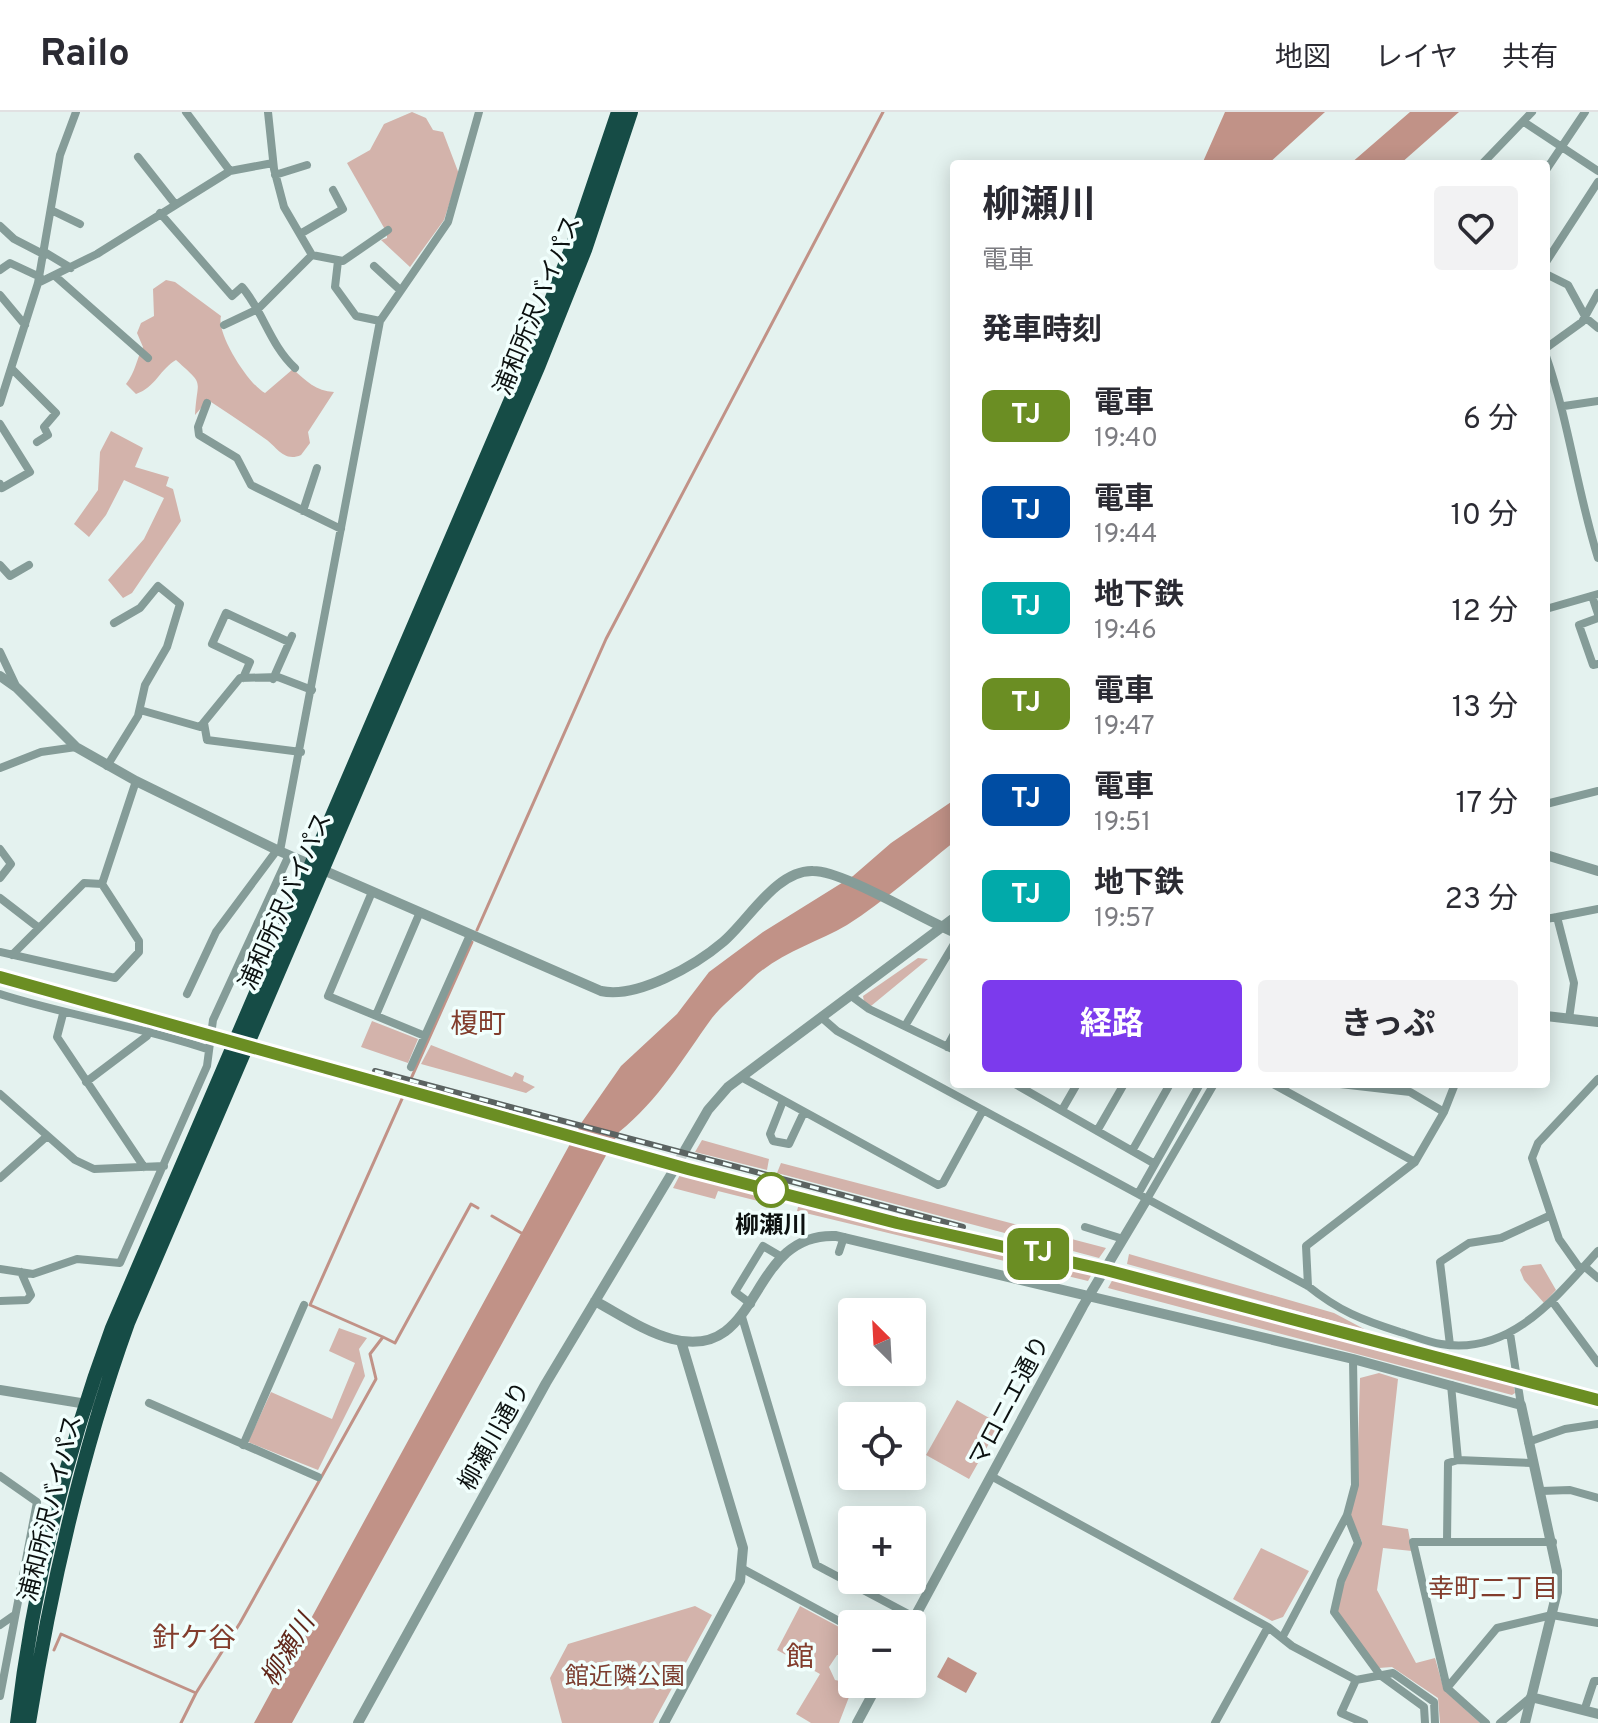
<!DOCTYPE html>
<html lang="ja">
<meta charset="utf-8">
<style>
:root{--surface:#fff;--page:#f2f2f3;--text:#2b2b33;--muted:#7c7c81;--line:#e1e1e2;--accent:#7c3aed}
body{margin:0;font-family:Overpass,"Noto Sans JP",sans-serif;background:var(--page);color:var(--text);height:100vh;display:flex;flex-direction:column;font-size:30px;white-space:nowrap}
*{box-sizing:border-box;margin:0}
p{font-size:26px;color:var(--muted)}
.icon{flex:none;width:44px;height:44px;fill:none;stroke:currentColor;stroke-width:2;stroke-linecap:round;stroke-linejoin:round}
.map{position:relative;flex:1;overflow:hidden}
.side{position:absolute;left:950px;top:48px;width:600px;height:928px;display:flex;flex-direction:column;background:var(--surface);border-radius:8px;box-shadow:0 4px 20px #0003}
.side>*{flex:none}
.badge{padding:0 16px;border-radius:12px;font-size:28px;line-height:52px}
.needle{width:52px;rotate:336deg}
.controls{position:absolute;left:838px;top:1186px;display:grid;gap:16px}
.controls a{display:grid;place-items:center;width:88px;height:88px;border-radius:8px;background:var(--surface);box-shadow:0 4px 20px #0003;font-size:40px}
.map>.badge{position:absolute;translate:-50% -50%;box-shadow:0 0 0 4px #fff}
h2{padding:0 32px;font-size:30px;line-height:72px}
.round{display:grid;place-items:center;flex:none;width:84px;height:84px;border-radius:8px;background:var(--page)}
.summary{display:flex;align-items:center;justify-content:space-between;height:136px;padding:0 32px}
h1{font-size:38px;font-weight:700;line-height:60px}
.button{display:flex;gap:16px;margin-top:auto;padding:16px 32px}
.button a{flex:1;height:92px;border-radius:8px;background:var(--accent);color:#fff;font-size:32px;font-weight:700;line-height:92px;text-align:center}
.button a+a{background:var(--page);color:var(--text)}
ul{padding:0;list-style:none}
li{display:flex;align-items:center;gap:24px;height:96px;padding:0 32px}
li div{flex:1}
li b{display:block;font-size:30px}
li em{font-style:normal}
li .badge{min-width:88px;font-weight:700;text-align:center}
header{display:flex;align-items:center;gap:48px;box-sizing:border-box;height:112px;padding:0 40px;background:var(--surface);border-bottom:2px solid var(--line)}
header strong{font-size:38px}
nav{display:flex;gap:44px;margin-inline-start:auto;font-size:28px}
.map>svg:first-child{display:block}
.green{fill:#d3b3ab}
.water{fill:#c19287}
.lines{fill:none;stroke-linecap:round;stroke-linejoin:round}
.stream{stroke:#c19287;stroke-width:3}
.tertiary-tunnel{stroke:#c4d0ce;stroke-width:10;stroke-dasharray:10 5;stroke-linecap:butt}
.minor{stroke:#859c98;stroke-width:8}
.tertiary{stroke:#859c98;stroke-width:10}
.trunk{stroke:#164c46;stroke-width:14}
.rail-casing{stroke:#5b6361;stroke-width:6}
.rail{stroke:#f1fffd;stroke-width:3;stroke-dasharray:9;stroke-linecap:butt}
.line-casing{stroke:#fff;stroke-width:18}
.line{stroke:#6b8e23;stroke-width:12}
.stop-dot{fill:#fff;stroke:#6b8e23;stroke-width:4}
.labels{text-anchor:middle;stroke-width:7;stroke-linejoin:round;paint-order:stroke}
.street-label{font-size:24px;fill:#0c1110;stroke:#f1fffd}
.stop-label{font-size:24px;font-weight:bold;fill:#0c1110;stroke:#f1fffd}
.park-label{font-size:24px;fill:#7d3f31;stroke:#f1fffd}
.neighbourhood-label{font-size:26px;fill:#823d2d;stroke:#f1fffd}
.water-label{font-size:26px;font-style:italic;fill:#61271a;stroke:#f1fffd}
.quarter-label{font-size:28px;fill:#823d2d;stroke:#f1fffd}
</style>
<header>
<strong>Railo</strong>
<nav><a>地図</a><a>レイヤ</a><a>共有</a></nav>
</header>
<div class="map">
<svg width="1598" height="1611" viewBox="0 0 1598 1611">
<rect width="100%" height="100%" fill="#e4f2ef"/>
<path class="green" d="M 412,0 L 426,6 L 433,18 L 443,20 L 459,62 L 444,108 L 410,155 L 381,128 L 387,126 L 387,121 L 347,51 L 370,38 L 384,12 Z
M 166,168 L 175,170 L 221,204 C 216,222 249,273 265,281 L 293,257 C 306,269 316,279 334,280 L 308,320 L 310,331 L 301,343 C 283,351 276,333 264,326 C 246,313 226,300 208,288 L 195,303 C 197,265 206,275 176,248 C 160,257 156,275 136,282 L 126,272 C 136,259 136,248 143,235 L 137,221 L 141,211 L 154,204 L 153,177 Z
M 111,319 L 143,336 L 135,355 L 169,365 L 166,374 L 173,377 L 181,409 L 132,481 L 123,486 L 108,468 L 144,427 L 164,386 L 124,368 L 106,403 L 89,425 L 74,412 L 98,378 L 100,340 Z
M 918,846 L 928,847 L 871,894 L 864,890 L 863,884 Z
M 372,909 L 418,927 L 408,951 L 361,935 Z
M 431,933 L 512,965 L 515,960 L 524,964 L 523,969 L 535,975 L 526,981 L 421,952 Z
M 702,1028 L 769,1047 L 767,1058 L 695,1040 Z
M 781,1051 L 1106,1136 L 1099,1146 L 777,1061 Z
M 681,1061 L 1093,1160 L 1088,1169 L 797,1099 L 799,1091 L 761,1082 L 758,1089 L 718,1079 L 715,1087 L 673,1076 Z
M 1129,1142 L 1334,1201 L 1366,1218 L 1127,1152 Z
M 1541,1152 L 1556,1178 L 1544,1191 L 1524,1168 L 1520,1158 L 1523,1154 Z
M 1114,1165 L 1513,1270 L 1515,1281 L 1512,1283 L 1108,1176 Z
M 339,1216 L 367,1226 L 359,1237 L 365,1264 L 318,1358 L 248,1330 L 271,1280 L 332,1307 L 355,1251 L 329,1239 Z
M 1379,1261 L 1398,1267 L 1382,1413 L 1408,1417 L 1412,1439 L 1383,1436 L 1377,1478 L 1416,1551 L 1435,1546 L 1444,1578 L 1480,1611 L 1440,1611 L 1438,1586 L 1392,1555 L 1379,1556 L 1337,1500 L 1345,1467 L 1362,1430 L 1350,1403 L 1357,1373 L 1360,1266 Z
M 957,1288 L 1000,1312 L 969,1367 L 926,1343 Z
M 1261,1436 L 1309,1459 L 1283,1505 L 1272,1509 L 1233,1487 Z
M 695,1494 L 712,1503 L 653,1611 L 562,1611 L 550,1566 L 568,1532 Z
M 800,1494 L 852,1522 L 852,1542 L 837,1543 L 829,1555 L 835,1568 L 854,1572 L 839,1611 L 811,1611 L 796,1602 L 820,1562 L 777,1538 Z"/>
<path class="water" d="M 1225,0 L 1325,0 L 1268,52 L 1202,52 Z
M 1410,0 L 1459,0 L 1400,52 L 1350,52 Z
M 954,688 L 954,730 C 919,758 885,789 847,813 C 816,831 777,842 751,868 C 739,880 722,893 712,906 C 683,946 659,988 619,1020 L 292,1611 L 254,1611 L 582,1010 L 621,954 L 677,902 L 709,860 L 763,820 L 853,764 L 891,731 Z
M 948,1545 L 977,1561 L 966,1581 L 937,1565 Z"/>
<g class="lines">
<path class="stream" d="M 477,818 L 606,527 L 883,0
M 492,1104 L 523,1122
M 383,1225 L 395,1231 L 471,1092 L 478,1096
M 54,1538 L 61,1522 L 196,1581 L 240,1511 L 376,1267 L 370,1242 L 383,1225 L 310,1193 L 472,830
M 181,1611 L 196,1581"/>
<path class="tertiary-tunnel" d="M 672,1061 L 685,1038"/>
<path class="minor" d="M 186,0 L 230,59
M 268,0 L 274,57 L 284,95 L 312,143
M 1524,10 L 1598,59
M 138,45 L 175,92
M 1482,52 L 1532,0
M 1546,58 L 1585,0
M 275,63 L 307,53
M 51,98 L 80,112
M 160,101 L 232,184 L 242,175 C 263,199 270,233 295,256
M 0,114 L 14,127 L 45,143
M 300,122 L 343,97 L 333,78
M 46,141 L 71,156
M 312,143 L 343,149 L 388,118
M 338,149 L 335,175 L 356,204 L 380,209
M 1546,150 L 1598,70
M 374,154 L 399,177
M 0,158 L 10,151 L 40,165
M 1546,162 L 1568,173 L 1586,206 L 1598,216
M 55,164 L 148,246
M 38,171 L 97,142 L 230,59 L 273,51
M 0,183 L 25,213
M 224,213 L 258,197 L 312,143
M 1546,236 L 1582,210 L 1598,181
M 1546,244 C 1569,310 1577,379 1598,446
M 12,257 L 56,301 L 44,315 L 48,323 L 37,330
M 0,291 L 38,171 L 60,43 L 76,0
M 207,291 L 198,315 L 199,323 L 237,346 L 251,373 L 341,417
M 1564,294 L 1598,289
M 0,312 L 30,360 L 2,376 L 0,372
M 303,399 L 317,356
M 0,453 L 10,464 L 29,453
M 1592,484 L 1598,502
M 1546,497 L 1598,482
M 1598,506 L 1579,513 L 1593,553 L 1598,552
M 0,540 L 17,576
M 243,566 L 250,550 L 212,532 L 226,501 L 289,530
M 273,567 L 292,524
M 140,598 L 200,615 L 240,566 L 278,565 L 312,578
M 204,611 L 207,628 L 301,640
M 107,654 L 138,604 L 145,573 L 167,535 L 180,492 L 158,474 L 140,496 L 114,511
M 0,656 L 41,640 L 76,635
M 1546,692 L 1598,679
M 0,737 L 11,752 L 0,766
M 280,739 L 380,209 L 448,110 L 479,0
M 372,780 L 328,884 L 425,924
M 0,786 L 39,816
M 1557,805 L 1598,797
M 1546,807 L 1557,805 L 1574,871 L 1569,907
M 0,840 L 115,866 L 139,840 L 139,829 L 102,772 L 136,669
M 12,843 L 84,771 L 102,772
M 0,882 C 69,904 140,914 207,937
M 187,882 L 216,820 L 277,738
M 850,883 L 869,897 L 954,938
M 63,902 L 57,925 L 144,1055
M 376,903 L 420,800
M 821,905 L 837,919 L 1308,1174 C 1339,1199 1362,1208 1400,1220 C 1414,1224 1428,1230 1441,1232 C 1511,1244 1557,1184 1598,1139
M 905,914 L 954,832
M 947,935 L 954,922
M 411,955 L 470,823
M 741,965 L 938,1073 L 943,1071 L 983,998
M 86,970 L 147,924 L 149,919
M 1015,972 L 1155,1052
M 1273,972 L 1415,1050
M 1340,972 L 1410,980 L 1444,1000
M 0,982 L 75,1048 L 94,1057 L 164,1054
M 783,989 L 770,1022 L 773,1029 L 789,1032 L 804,1000
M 1062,998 L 1077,972
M 1097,1019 L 1124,972
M 1132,1039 L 1170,972
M 0,1066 L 46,1025
M 1138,1082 L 1200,972
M 1147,1087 L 1214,972
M 1085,1115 L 1123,1127
M 839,1140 L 844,1125
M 1584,1154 L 1598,1166
M 0,1157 L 33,1162 L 77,1147 L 120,1151 L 207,954 L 213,908 L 289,743
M 1581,1158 L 1559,1127 L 1532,1046 L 1538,1031 L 1598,967
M 1308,1174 L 1306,1134 L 1415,1050 L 1444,1000 L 1455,972
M 0,1189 L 27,1188 L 31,1183 L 21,1160
M 1552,1189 L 1598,1251
M 751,1192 L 735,1180 L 763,1134 L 780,1144
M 742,1205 L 816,1453 L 914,1505
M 1510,1221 L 1521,1293
M 1450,1233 L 1440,1150 L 1469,1131 L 1501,1126 L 1549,1104
M 149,1291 L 318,1365
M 1528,1330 L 1565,1317 L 1598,1312
M 243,1333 L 304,1193
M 1458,1348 L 1532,1351
M 0,1364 L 37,1390 L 0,1584
M 991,1364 L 1268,1515 L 1292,1534 L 1356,1568 L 1393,1561 L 1434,1590 L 1435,1611
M 1541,1379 L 1570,1378 L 1598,1386
M 1347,1403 L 1358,1431 L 1341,1469 L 1334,1500 L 1380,1563 L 1424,1595 L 1425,1611
M 1447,1429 L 1448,1351 L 1458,1348 L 1451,1273
M 743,1457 L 852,1516
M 0,1513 L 13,1504
M 1282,1526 L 1347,1403 L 1355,1373 L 1353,1247
M 1356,1568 L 1341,1601 L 1364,1611
M 1447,1576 L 1413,1430 L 1553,1430
M 1586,1593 L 1594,1569 L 1598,1569
M 1215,1611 L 1268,1515
M 1486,1611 L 1447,1576 L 1497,1516 L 1552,1503 L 1598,1511
M 1500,1611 L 1531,1585"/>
<path class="tertiary" d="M 0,564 L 17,576 L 76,635 L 136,669 L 277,738 L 601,879 C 637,887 696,853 723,830 C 749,808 776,758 813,759 C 844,759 921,807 954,820
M 1546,743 L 1598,759
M 1546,904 L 1598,910
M 685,1038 L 708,998 L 728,975 L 954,806
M 595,1189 C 619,1202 645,1220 672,1227 C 764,1251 746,1120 836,1124 L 1353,1247 L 1521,1293 L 1557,1459 L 1557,1480 L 1525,1611
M 0,1278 L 93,1293
M 911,1512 L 1083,1194 L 1147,1087
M 1531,1585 L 1598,1602
M 358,1611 L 546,1271 L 672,1061
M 664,1611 L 740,1469 L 743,1436 L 681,1229
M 857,1611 L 878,1572"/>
<path class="trunk" d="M 17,1611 C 33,1476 65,1343 112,1216 L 530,243 L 576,124 L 618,0
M 29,1611 C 51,1474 81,1341 128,1211 L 539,253 L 585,138 L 631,0"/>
<defs>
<path id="rail" d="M 0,865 L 201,918 L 509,1009 L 897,1111 L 1122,1162 L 1598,1288
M 375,959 L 963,1115"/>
</defs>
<use href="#rail" class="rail-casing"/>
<use href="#rail" class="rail"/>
</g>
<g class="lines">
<defs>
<path id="line" d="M 0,865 L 688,1057 L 897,1111 L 1106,1158 L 1598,1288"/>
</defs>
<use href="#line" class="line-casing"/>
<use href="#line" class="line"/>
</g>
<circle class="stop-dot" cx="771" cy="1078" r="16"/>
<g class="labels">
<g class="street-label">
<text transform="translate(537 193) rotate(-68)" y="8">浦和所沢バイパス</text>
<text transform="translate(285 789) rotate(-66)" y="8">浦和所沢バイパス</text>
<text transform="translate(1009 1289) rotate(-62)" y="8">マロニエ通り</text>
<text transform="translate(494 1324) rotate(-61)" y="8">柳瀬川通り</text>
<text transform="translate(50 1396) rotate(-76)" y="8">浦和所沢バイパス</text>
</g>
<g class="stop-label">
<text x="771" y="1121">柳瀬川</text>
</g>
<g class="park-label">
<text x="625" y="1572">館近隣公園</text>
</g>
<g class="neighbourhood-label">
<text x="1493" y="1485">幸町二丁目</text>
</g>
<g class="water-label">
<text transform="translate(287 1538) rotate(-59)" y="9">柳瀬川</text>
</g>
<g class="quarter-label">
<text x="478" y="921">榎町</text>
<text x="194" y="1535">針ケ谷</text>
<text x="800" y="1554">館</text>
</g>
</g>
</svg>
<div class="controls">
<a><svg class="needle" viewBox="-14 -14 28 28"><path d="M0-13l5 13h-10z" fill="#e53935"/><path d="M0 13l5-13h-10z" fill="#7c7c81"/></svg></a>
<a><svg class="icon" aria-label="locate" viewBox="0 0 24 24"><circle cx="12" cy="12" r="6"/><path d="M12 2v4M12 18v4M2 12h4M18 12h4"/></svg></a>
<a>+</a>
<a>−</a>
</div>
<b class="badge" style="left:1038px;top:1142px;background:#6b8e23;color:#fff">TJ</b>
<section class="side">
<div class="summary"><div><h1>柳瀬川</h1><p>電車</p></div><a class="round"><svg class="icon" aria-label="heart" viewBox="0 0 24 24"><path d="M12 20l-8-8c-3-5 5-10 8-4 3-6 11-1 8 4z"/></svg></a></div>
<h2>発車時刻</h2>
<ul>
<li><span class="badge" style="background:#6b8e23;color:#fff">TJ</span><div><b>電車</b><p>19:40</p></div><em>6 分</em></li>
<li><span class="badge" style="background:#004da3;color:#fff">TJ</span><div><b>電車</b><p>19:44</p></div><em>10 分</em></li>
<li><span class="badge" style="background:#01aaaa;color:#fff">TJ</span><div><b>地下鉄</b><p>19:46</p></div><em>12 分</em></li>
<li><span class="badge" style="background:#6b8e23;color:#fff">TJ</span><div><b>電車</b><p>19:47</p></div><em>13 分</em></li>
<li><span class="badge" style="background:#004da3;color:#fff">TJ</span><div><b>電車</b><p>19:51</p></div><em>17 分</em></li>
<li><span class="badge" style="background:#01aaaa;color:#fff">TJ</span><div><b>地下鉄</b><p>19:57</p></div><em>23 分</em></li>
</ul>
<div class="button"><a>経路</a><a>きっぷ</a></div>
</section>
</div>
